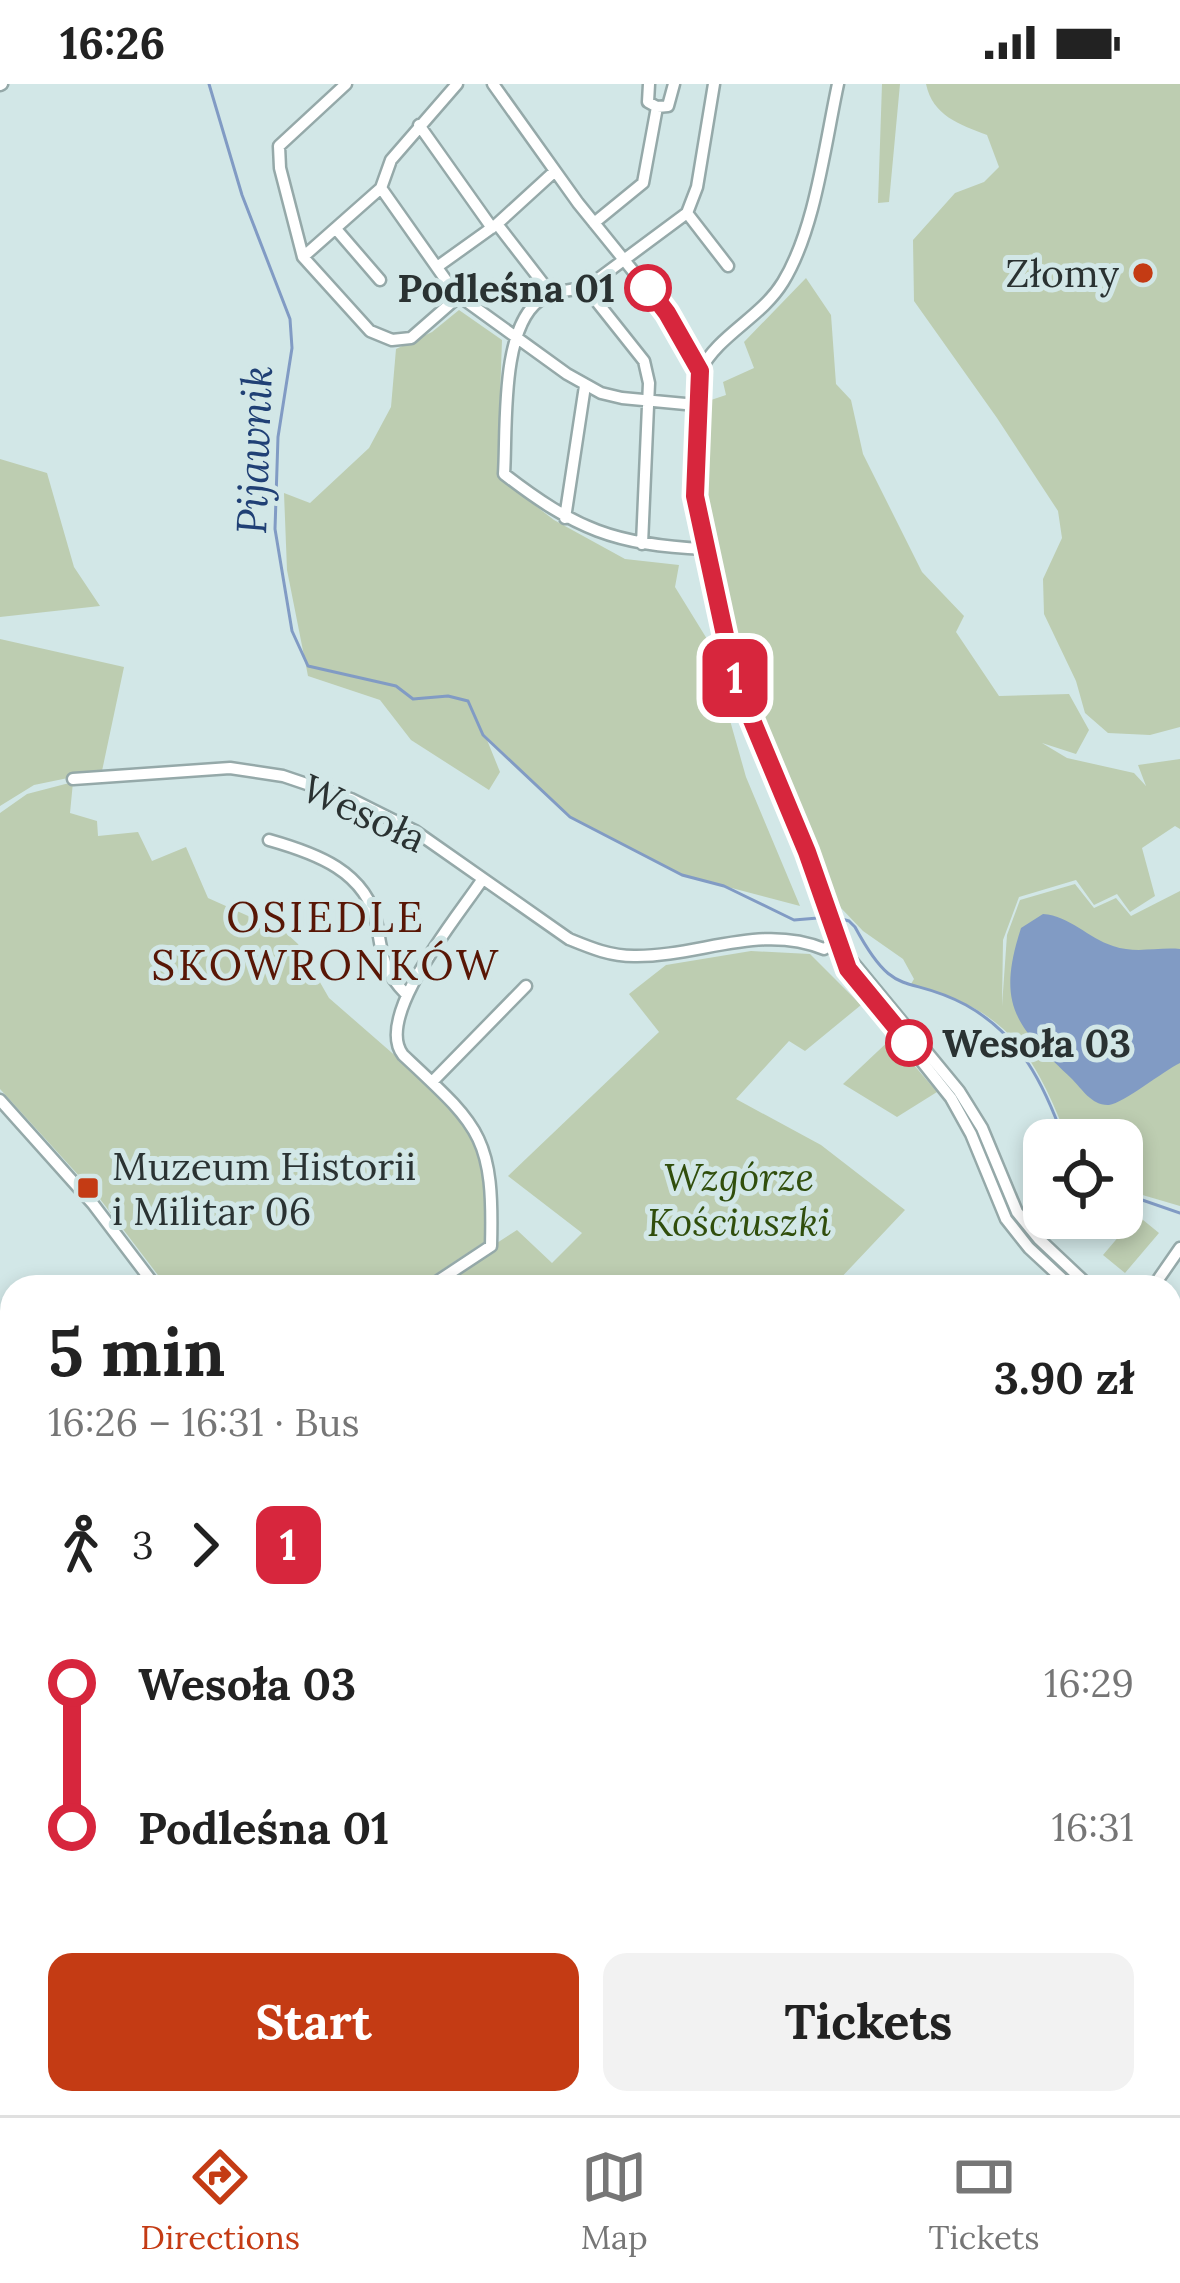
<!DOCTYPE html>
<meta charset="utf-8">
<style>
:root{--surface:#fff;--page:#f2f2f2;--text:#222;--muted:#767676;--line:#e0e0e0;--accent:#c43b14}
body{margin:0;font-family:Lora,serif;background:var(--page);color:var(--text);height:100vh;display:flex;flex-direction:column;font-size:45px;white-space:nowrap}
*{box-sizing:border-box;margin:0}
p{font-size:39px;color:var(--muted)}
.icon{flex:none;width:66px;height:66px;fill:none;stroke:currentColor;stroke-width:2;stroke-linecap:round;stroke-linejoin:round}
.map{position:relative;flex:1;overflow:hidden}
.drawer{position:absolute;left:0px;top:1191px;width:1182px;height:840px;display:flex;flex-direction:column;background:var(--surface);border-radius:36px 36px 0 0;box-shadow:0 6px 18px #0003}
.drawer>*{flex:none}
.badge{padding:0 24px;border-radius:18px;font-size:42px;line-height:78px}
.buttons{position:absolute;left:1023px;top:1035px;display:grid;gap:24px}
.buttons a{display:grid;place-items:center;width:120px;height:120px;border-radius:24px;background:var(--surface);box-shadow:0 6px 18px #0003;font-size:60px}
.map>.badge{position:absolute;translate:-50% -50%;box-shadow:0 0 0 6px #fff}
.legs{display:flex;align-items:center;gap:18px;height:132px;padding:0 48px;font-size:39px}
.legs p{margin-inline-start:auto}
.headline{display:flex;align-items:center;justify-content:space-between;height:204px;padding:0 48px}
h1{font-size:66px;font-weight:700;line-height:90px}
.action{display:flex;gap:24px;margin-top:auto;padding:24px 48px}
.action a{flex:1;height:138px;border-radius:24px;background:var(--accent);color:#fff;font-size:48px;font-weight:700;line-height:138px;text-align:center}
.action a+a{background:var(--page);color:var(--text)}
ul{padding:0 48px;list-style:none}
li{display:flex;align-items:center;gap:42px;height:144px;font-size:45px}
li i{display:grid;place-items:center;width:18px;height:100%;margin:0 15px;background:currentColor}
li i::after{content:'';width:30px;height:30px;margin:-15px;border:9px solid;border-radius:50%;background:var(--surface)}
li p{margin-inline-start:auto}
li:first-child i{background:linear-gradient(#0000 50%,currentColor 0)}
li:last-child i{background:linear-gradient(currentColor 50%,#0000 0)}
.status{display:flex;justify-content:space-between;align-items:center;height:84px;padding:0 60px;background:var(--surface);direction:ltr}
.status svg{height:33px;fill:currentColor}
.menu{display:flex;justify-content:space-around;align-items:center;height:168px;border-top:3px solid var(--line);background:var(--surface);font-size:33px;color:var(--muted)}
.menu a{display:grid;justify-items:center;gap:6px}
.menu .selected{color:var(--accent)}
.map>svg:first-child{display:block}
.green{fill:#bdcdb1}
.water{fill:#819bc4}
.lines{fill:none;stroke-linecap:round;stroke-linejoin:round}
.stream{stroke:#819bc4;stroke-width:3}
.minor-casing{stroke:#95a9a9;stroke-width:15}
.minor{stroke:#fff;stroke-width:10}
.line-1-casing{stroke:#fff;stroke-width:27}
.line-1{stroke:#d7263d;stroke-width:18}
.poi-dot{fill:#c43b14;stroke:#d2e7e7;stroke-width:4.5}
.stop-1-dot{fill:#fff;stroke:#d7263d;stroke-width:6}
.labels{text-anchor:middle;stroke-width:10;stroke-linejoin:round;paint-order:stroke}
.poi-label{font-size:39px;fill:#2a3232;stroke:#d2e7e7;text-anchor:end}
.stop-label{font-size:39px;font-weight:bold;fill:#2a3232;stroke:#d2e7e7;text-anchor:end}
.street-label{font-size:39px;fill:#2a3232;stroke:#d2e7e7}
.park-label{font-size:39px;font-style:italic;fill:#304e0c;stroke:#d2e7e7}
.water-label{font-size:42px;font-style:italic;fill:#204075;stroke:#d2e7e7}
.neighbourhood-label{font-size:42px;letter-spacing:3px;fill:#581605;stroke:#d2e7e7}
</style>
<div class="status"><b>16:26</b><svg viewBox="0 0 49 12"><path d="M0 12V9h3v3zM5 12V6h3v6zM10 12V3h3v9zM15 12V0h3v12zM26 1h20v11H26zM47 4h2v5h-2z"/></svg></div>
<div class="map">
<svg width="1180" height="2031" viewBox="0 0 1180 2031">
<rect width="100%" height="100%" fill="#d2e7e7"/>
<path class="green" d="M 882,0 L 900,0 L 889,118 L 878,119 Z
M 926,0 L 1180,0 L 1180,643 L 1150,651 L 1108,649 L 1085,629 L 1076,597 L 1044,530 L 1043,495 L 1062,454 L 1058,427 L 997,334 L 914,217 L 913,156 L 955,109 L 984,98 L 999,83 L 987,51 C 959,40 933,32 926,0 Z
M 806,194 L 831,231 L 836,300 L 851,316 L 863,370 L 922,488 L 964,532 L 956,548 L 999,612 L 1069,610 L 1089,646 L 1076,670 L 1042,659 L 1067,674 L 1134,689 L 1146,702 L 1138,681 L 1180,675 L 1180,745 L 1175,742 L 1142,764 L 1155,812 L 1130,828 L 1117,810 L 1094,821 L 1076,796 L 1019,813 L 1003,856 L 1002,922 L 1007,851 L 1020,816 L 1075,800 L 1094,824 L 1116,814 L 1131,832 L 1180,807 L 1180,1122 L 1122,1105 L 1122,1056 L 1068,1056 C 1033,967 1008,926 911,900 L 914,895 L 903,875 L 863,847 L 841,824 L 828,800 L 817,761 L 773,692 L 735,593 L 695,412 L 696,321 L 726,311 L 723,298 L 754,284 L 744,258 Z
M 459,226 L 502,256 L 498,370 L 501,395 L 554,436 L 625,475 L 679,481 L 675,503 L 707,555 L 746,693 L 800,822 L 682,791 L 570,733 L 485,651 L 500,688 L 489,706 L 411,656 L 380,616 L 308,592 L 287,486 L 284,409 L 310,419 L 369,364 L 391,323 L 396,265 L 432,248 Z
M 0,375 L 47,389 L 74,483 L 100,522 L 0,533 Z
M 0,555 L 124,583 L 102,687 L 34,701 L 0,722 Z
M 73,698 L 70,729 L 97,737 L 98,752 L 138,748 L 152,777 L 186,763 L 208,814 L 286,849 L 298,860 L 329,914 L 430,1002 L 467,1043 L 481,1063 L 485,1089 L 488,1145 L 484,1158 L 416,1203 L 167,1203 L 100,1115 L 0,1005 L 0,729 L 27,710 Z
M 751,867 L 810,870 L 861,921 L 805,967 L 789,957 L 736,1015 L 821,1061 L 905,1126 L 837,1198 L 842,1203 L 429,1203 L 517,1146 L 552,1179 L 582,1149 L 508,1092 L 659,948 L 629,910 L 666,881 Z
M 895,951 L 901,966 L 937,1008 L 897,1033 L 843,1000 Z
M 1137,1131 L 1159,1149 L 1125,1189 L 1103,1171 Z
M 0,1307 L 12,1317 L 12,1422 L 0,1404 Z
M 1170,1307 L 1180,1321 L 1180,1585 L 1170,1589 Z
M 0,1720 L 12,1731 L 12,1854 L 0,1859 Z
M 0,1936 L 12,1943 L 12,2019 L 123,2019 L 134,2031 L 0,2031 Z
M 149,2019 L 430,2019 L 417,2031 L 157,2031 Z
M 808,2019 L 1079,2019 L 1069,2031 L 840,2031 Z"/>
<path class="water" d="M 1043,830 C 1070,832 1088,854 1113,862 C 1136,870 1156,863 1180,865 L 1180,979 C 1163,987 1124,1019 1109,1021 C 1092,1022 1082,1005 1072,995 C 1018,943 995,924 1021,844 Z"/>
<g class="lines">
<path class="stream" d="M 209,0 L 242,111 L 290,235 L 292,264 L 278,353 L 275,445 L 292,547 L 308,582 L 396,602 L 413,615 L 448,612 L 468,617 L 483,651 L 570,733 L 682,791 L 724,802 L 794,836 L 818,834
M 835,833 L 849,837 L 855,843 C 896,919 905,888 966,921 C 1020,951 1044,1000 1064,1056
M 1122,1109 L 1180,1129"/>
<defs>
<path id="minor" d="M 346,0 L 279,62 L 280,84 L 303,173 L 370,247 L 392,256 L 411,254 L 459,212
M 457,0 L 391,76 L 381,104 L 455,209 L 567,290 L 601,309 L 622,314 L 696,321
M 493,0 L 578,119 L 667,229 L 700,287
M 838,0 C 825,60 815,146 783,198 C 761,234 719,250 700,287 L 695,412 L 721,544 L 735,593 L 807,768 L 836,858 L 848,885 L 951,1014 L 971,1050 L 1006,1135 L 1029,1164 L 1071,1203
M 0,1 L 2,0
M 657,23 L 668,22 L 674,0
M 419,41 L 492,144
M 687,129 L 728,182
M 594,139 L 643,99 L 657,23 L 648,18 L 649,0
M 497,140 L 555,87
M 336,145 L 380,196
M 303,173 L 381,104
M 437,183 L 497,140 L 552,211
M 586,204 C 571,206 553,207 540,216 C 500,244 507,345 504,390 C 575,445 615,461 705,465
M 565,434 L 585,302
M 642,460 L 649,299 L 644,277 L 586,204 L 687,129 L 697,103 L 714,0
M 73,695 L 230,684 L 283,692 L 351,715 L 415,747 L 569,855 C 591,864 610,872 634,872 C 698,873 761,839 824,865 L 836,858
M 269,756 C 315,769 367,787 377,841 C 382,871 383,887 406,910
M 842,865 L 959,1007 L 982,1044 L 1017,1128 L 1039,1155 L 1090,1203
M 432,998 L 526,902
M 0,1016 L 93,1120 L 156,1203
M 429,1203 L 491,1162 C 494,1052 480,1043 403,971 C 373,933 459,831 482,796
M 1153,1203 L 1180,1164
M 1170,1266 L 1180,1271
M 1170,1300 L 1180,1315
M 0,1531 L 12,1527
M 0,1550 L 12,1583
M 0,1611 L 12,1601
M 1177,1689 L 1180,1675
M 0,1714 L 12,1702
M 0,1720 L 12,1731
M 1170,1757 L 1180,1754
M 1170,1792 L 1180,1822
M 0,1882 L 12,1866
M 1170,1883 L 1180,1880
M 0,1912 L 12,1921
M 138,2019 L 147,2031
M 657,2019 L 663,2031
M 790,2019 L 827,2031
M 1111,2019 L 1139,2031
M 1077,2031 L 1089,2019"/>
</defs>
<use href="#minor" class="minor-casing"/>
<use href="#minor" class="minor"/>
</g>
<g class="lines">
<defs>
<path id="line-1" d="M 648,204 L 667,229 L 700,287 L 695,412 L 734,593 L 807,768 L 848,885 L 909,959"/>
</defs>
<use href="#line-1" class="line-1-casing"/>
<use href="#line-1" class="line-1"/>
</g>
<g class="poi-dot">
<circle cx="1143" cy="189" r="12"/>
<rect x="76" y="1092" width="24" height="24" rx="6"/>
</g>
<g class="stop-1-dot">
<circle cx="648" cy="204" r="21"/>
<circle cx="909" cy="959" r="21"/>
</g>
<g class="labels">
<g class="poi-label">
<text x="1119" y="203">Złomy</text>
<text x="112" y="1096" text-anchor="start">Muzeum Historii<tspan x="112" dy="45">i Militar 06</tspan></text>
</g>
<g class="stop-label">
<text x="615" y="218">Podleśna 01</text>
<text x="942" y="973" text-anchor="start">Wesoła 03</text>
</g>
<g class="street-label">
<text transform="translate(364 729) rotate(25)" y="14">Wesoła</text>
</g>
<g class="park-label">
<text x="739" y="1107">Wzgórze<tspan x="739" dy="45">Kościuszki</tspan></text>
</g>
<g class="water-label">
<text transform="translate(254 366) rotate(-88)" y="15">Pijawnik</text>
</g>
<g class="neighbourhood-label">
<text x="326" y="848">OSIEDLE<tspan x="326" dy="48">SKOWRONKÓW</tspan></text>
</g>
</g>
</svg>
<div class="buttons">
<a><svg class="icon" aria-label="locate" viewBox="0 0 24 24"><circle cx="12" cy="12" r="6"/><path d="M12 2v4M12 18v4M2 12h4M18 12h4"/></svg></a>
</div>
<b class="badge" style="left:735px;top:594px;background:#d7263d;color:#fff">1</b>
<section class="drawer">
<div class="headline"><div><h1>5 min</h1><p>16:26 – 16:31 · Bus</p></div><b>3.90 zł</b></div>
<div class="legs"><svg class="icon" aria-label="walk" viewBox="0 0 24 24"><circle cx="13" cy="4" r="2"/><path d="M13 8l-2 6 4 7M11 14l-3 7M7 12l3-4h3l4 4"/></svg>3<svg class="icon" aria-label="forward" viewBox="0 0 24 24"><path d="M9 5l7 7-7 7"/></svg><b class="badge" style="background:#d7263d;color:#fff">1</b></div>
<ul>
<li><i style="color:#d7263d"></i><b>Wesoła 03</b><p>16:29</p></li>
<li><i style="color:#d7263d"></i><b>Podleśna 01</b><p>16:31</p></li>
</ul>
<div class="action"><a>Start</a><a>Tickets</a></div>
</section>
</div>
<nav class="menu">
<a class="selected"><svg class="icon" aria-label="directions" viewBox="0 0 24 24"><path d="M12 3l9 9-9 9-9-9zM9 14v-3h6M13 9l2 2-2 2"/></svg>Directions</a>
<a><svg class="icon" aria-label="map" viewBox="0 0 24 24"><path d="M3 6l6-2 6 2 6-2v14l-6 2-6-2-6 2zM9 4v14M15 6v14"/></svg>Map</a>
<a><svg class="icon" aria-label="tickets" viewBox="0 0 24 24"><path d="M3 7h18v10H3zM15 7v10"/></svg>Tickets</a>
</nav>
